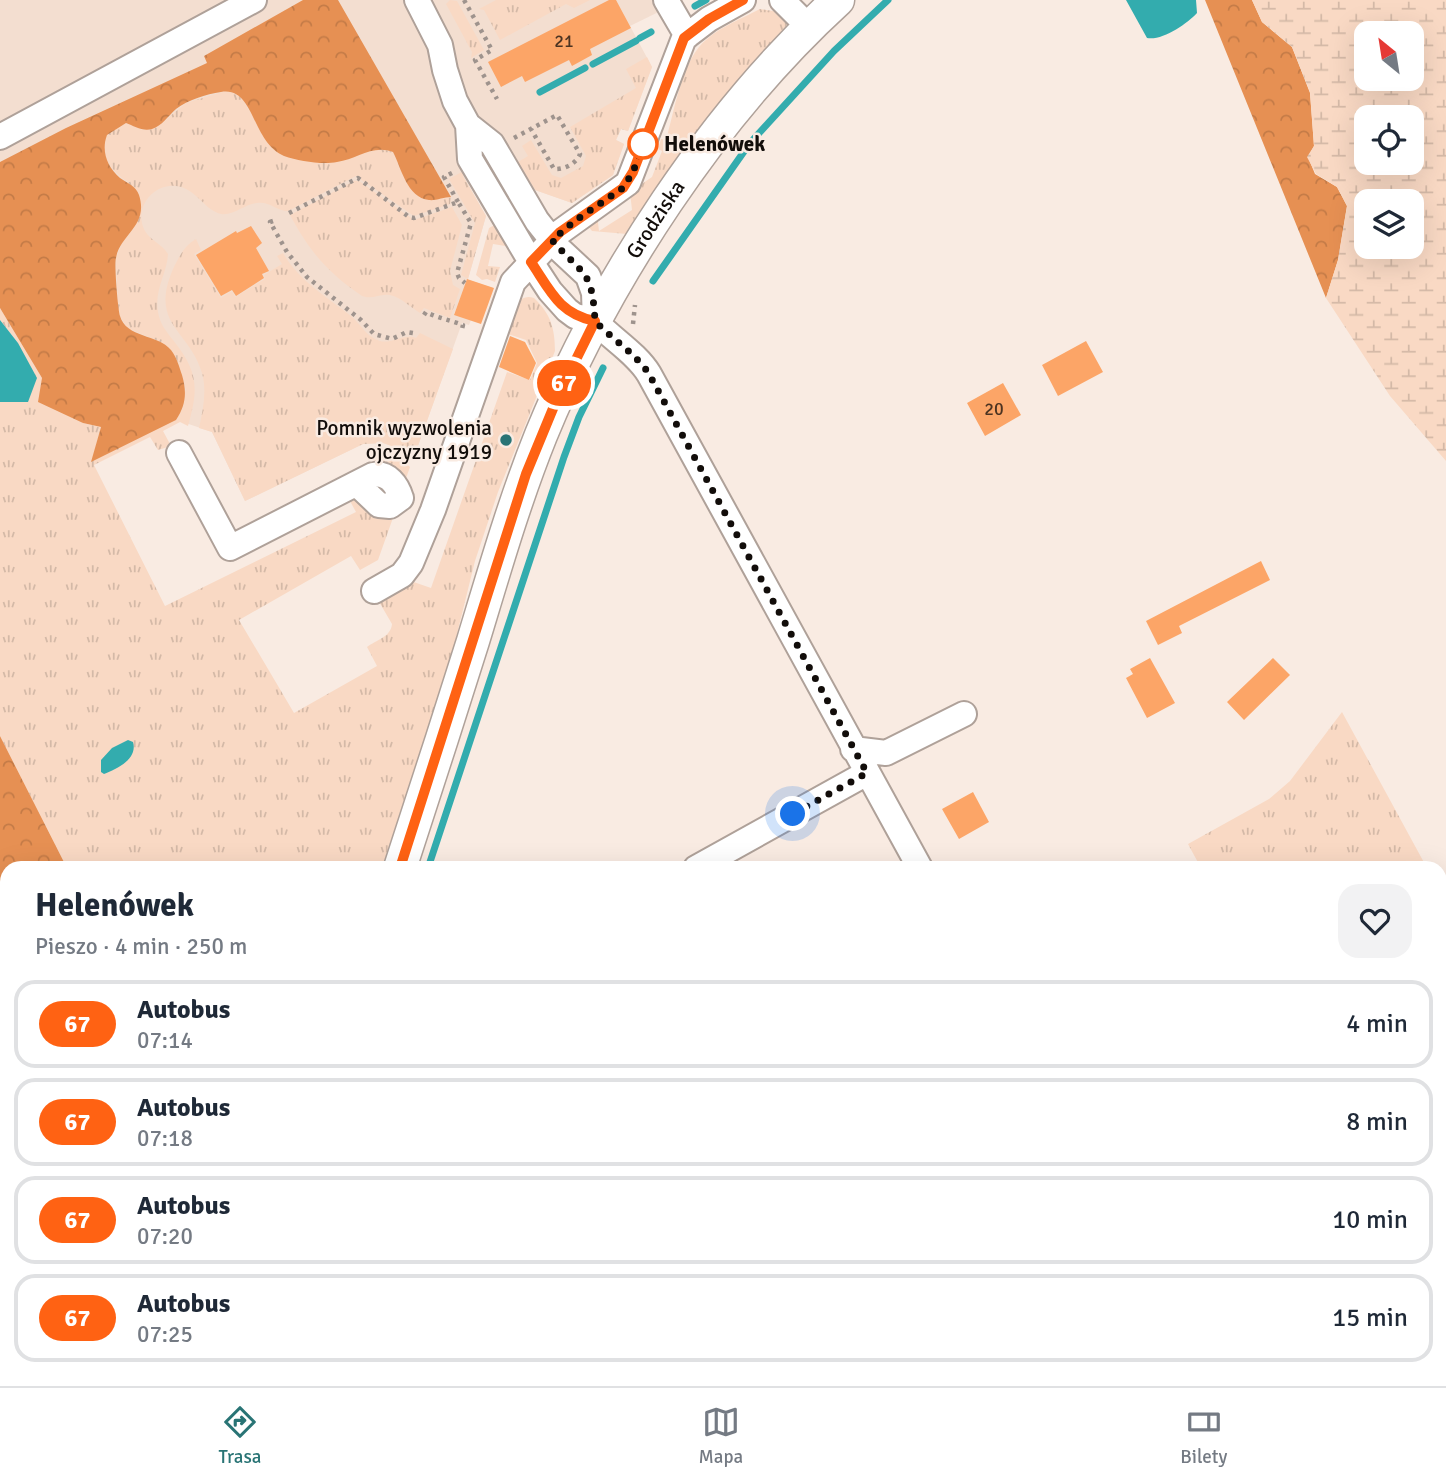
<!DOCTYPE html>
<html lang="pl">
<meta charset="utf-8">
<style>
:root{--surface:#fff;--page:#f2f2f3;--text:#1f2937;--muted:#747a83;--line:#e0e1e3;--accent:#297475}
body{margin:0;font-family:Signika,sans-serif;background:var(--page);color:var(--text);height:100vh;display:flex;flex-direction:column;font-size:26px;white-space:nowrap}
*{box-sizing:border-box;margin:0}
p{font-size:23px;color:var(--muted)}
.icon{flex:none;width:38px;height:38px;fill:none;stroke:currentColor;stroke-width:2;stroke-linecap:round;stroke-linejoin:round}
.map{position:relative;flex:1;overflow:hidden}
.details{position:absolute;left:0px;top:861px;width:1447px;height:525px;display:flex;flex-direction:column;background:var(--surface);border-radius:21px 21px 0 0;box-shadow:0 7px 28px #0002}
.details>*{flex:none}
.badge{padding:0 14px;border-radius:23px;font-size:24px;line-height:46px}
.needle{width:46px;rotate:330deg}
.buttons{position:absolute;left:1354px;top:21px;display:grid;gap:14px}
.buttons a{display:grid;place-items:center;width:70px;height:70px;border-radius:14px;background:var(--surface);box-shadow:0 7px 28px #0002;font-size:35px}
.you{position:absolute;width:35px;height:35px;margin:-18px;border:5px solid #fff;border-radius:50%;background:#1a73e8;box-shadow:0 0 0 10px #1a73e833}
.map>.badge{position:absolute;translate:-50% -50%;box-shadow:0 0 0 4px #fff}
.round{display:grid;place-items:center;flex:none;width:74px;height:74px;border-radius:21px;background:var(--page)}
.overview{display:flex;align-items:center;justify-content:space-between;height:119px;padding:0 35px}
h1{font-size:33px;font-weight:700;line-height:52px}
ul{padding:0;list-style:none}
li{display:flex;align-items:center;gap:21px;height:88px;margin:0 14px 10px;padding:0 21px;border:4px solid var(--line);border-radius:21px}
li div{flex:1}
li b{display:block;font-size:26px}
li em{font-style:normal}
li .badge{min-width:77px;font-weight:700;text-align:center}
.dock{display:flex;justify-content:space-around;align-items:center;height:98px;border-top:2px solid var(--line);background:var(--surface);font-size:19px;color:var(--muted)}
.dock a{display:grid;justify-items:center;gap:4px}
.dock .active{color:var(--accent)}
.map>svg:first-child{display:block}
.built{fill:#f3ded0}
.grass{fill:url(#grass-tufts)}
.forest{fill:url(#forest-crowns)}
.wetland{fill:url(#wetland-marsh);fill-rule:evenodd}
.garden{fill:url(#garden-furrows)}
.water{fill:#33acae}
.lines{fill:none;stroke-linecap:round;stroke-linejoin:round}
.stream{stroke:#33acae;stroke-width:7}
.building{fill:#fca567}
.minor-casing{stroke:#afa199;stroke-width:28}
.major-casing{stroke:#afa199;stroke-width:35}
.path{stroke:#9e938d;stroke-width:4.5;stroke-dasharray:3.5 5;stroke-linecap:butt}
.minor{stroke:#fff;stroke-width:24}
.major{stroke:#fff;stroke-width:32}
.line-casing{stroke:#fff;stroke-width:16}
.line{stroke:#ff6213;stroke-width:10}
.walk{stroke:#120d0a;stroke-width:7;stroke-dasharray:0 12.6}
.stop-dot{fill:#fff;stroke:#ff6213;stroke-width:3.5}
.poi-dot{fill:#297475;stroke:#f9ebe2;stroke-width:2.5}
.labels{text-anchor:middle;stroke-width:5;stroke-linejoin:round;paint-order:stroke}
.number-label{font-size:18px;fill:#4c3321}
.stop-label{font-size:21px;font-weight:bold;fill:#120d0a;stroke:#f9ebe2;text-anchor:start}
.street-label{font-size:21px;fill:#120d0a;stroke:#f9ebe2}
.poi-label{font-size:21px;fill:#120d0a;stroke:#f9ebe2;text-anchor:end}
</style>
<div class="map">
<svg width="1446" height="1386" viewBox="0 0 1446 1386">
<defs>
<pattern id="grass-tufts" width="24" height="20" patternUnits="userSpaceOnUse" patternTransform="scale(1.75)"><rect width="24" height="20" fill="#f9d9c4"/><path d="M3 7l-1-3M5 7V3M7 7l1-3M15 17l-1-3M17 17v-4M19 17l1-3" fill="none" stroke="#d4b9a7"/></pattern>
<pattern id="forest-crowns" width="20" height="18" patternUnits="userSpaceOnUse" patternTransform="scale(1.75)"><rect width="20" height="18" fill="#e69053"/><path d="M2 6a3 3 0 1 1 6 0M12 15a3 3 0 1 1 6 0" fill="none" stroke="#c47b47"/></pattern>
<pattern id="wetland-marsh" width="20" height="14" patternUnits="userSpaceOnUse" patternTransform="scale(1.75)"><rect width="20" height="14" fill="#f9d9c4"/><path d="M1 5h8M5 5V1M11 12h8M15 12V8" fill="none" stroke="#d4b9a7"/></pattern>
<pattern id="garden-furrows" width="10" height="10" patternUnits="userSpaceOnUse" patternTransform="scale(1.75)"><rect width="10" height="10" fill="#f9d9c4"/><path d="M-1 1l2-2M0 10L10 0M9 11l2-2" fill="none" stroke="#d4b9a7"/></pattern>
</defs>
<rect width="100%" height="100%" fill="#f9ebe2"/>
<path class="built" d="M 0,0 L 683,0 L 630,26 L 652,67 L 628,131 L 621,129 L 616,140 L 624,144 L 613,175 L 572,203 L 535,190 L 510,148 L 463,175 L 486,216 L 468,279 L 454,314 L 471,320 L 469,325 L 462,323 L 415,454 L 383,443 L 363,444 L 245,501 L 212,432 L 177,420 L 0,228 Z"/>
<path class="grass" d="M 450,0 L 457,1 L 484,50 L 471,58 L 472,52 L 446,4 Z
M 496,0 L 590,0 L 574,8 L 566,4 L 500,40 L 484,10 L 479,9 Z
M 760,9 L 779,12 L 787,19 L 787,25 C 728,91 676,161 627,234 L 592,231 L 588,226 L 597,214 L 599,231 L 632,210 L 630,192 L 652,177 L 662,151 L 658,149 L 661,139 L 666,140 C 675,109 682,59 707,39 C 722,26 743,18 760,9 Z
M 647,57 L 652,67 L 628,131 L 621,129 L 616,140 L 624,144 L 613,175 L 572,203 L 535,190 L 518,162 L 528,156 L 522,146 L 531,140 L 552,175 L 561,178 L 583,166 L 586,156 L 570,127 L 636,88 L 626,69 Z
M 226,91 C 246,95 242,103 253,115 C 269,132 296,147 315,161 C 344,170 367,142 393,152 L 406,181 L 429,200 L 451,197 L 450,204 L 414,216 L 356,176 L 288,211 C 277,211 269,201 257,203 C 245,204 234,216 221,214 C 206,210 199,195 186,189 C 160,176 131,205 145,231 C 151,241 162,244 168,254 C 167,274 154,290 158,312 C 160,324 166,331 173,340 C 198,371 199,388 188,426 L 180,422 L 163,431 L 170,444 L 168,447 L 158,450 L 150,437 L 94,465 L 165,606 L 356,512 L 350,501 L 351,497 L 394,515 L 378,560 L 360,570 L 351,556 L 239,620 L 294,713 L 377,666 L 367,647 C 376,640 391,637 392,624 L 378,600 L 405,579 L 431,588 L 507,372 L 530,380 L 537,363 L 526,340 L 508,334 L 515,317 L 511,315 C 516,304 521,294 534,298 C 551,314 555,329 555,351 L 498,492 L 475,561 L 453,650 L 382,868 L 67,868 L 0,736 L 0,402 L 28,402 L 18,343 L 0,320 L 0,308 L 42,378 L 83,423 L 101,427 L 92,461 L 186,390 L 177,360 L 156,340 L 127,328 L 118,313 L 116,257 L 121,246 L 128,182 C 114,174 95,152 107,135 C 111,129 120,126 126,123 L 144,130 L 163,122 L 186,103 Z
M 467,169 L 469,171 L 463,176 L 486,216 L 468,279 L 461,275 L 475,223 L 449,179 Z
M 354,181 L 359,181 L 414,220 L 452,207 L 462,225 L 450,271 L 453,285 L 460,289 L 450,318 L 424,308 L 420,313 C 411,308 401,297 390,295 C 380,293 373,300 362,296 C 327,272 310,252 290,215 Z
M 498,223 L 511,247 L 493,244 L 488,266 L 500,267 L 495,282 L 487,279 L 482,280 L 476,275 L 489,228 Z
M 196,239 L 201,250 L 194,254 L 221,298 L 232,291 L 235,297 L 265,279 L 264,275 L 282,264 L 277,256 L 283,253 C 299,281 327,297 351,316 C 361,324 366,337 380,341 C 393,344 404,333 416,338 L 420,333 L 453,349 L 415,454 L 383,443 L 363,444 L 245,501 L 212,432 L 199,428 C 203,410 207,391 202,373 C 189,329 149,325 173,269 C 179,257 184,246 196,239 Z
M 376,446 L 394,454 L 410,467 L 405,481 L 372,463 L 372,447 Z
M 1342,712 L 1427,868 L 1201,868 L 1188,844 L 1269,799 L 1290,781 Z
M 0,1222 L 7,1236 L 7,1367 L 0,1364 Z
M 274,1379 L 379,1379 L 380,1386 L 273,1386 Z
M 822,1379 L 957,1379 L 958,1386 L 823,1386 Z"/>
<path class="forest" d="M 303,0 L 338,0 L 451,197 C 444,197 435,201 429,200 C 407,198 401,167 393,152 C 373,144 357,159 337,162 C 322,165 299,161 284,156 C 251,142 255,86 221,92 C 206,94 188,100 176,109 C 168,116 162,126 152,129 C 143,132 134,126 126,123 L 107,135 C 101,151 107,167 120,178 C 127,183 136,186 139,195 C 149,226 120,234 116,258 C 114,264 118,310 120,316 C 126,338 158,334 171,350 C 177,358 179,366 182,375 C 187,392 186,405 176,420 L 91,462 L 101,427 L 83,423 L 38,402 L 42,378 L 0,308 L 0,162 L 66,128 L 207,63 L 204,56 Z
M 1205,0 L 1252,0 L 1262,22 L 1292,47 L 1310,93 L 1314,146 L 1308,157 L 1315,174 L 1337,187 L 1347,206 L 1338,260 L 1326,298 Z
M 0,736 L 67,868 L 7,868 L 7,1236 L 0,1222 Z
M 128,1379 L 190,1379 C 171,1386 147,1386 128,1379 Z"/>
<path class="wetland" d="M 1252,0 L 1446,0 L 1446,461 L 1390,396 L 1326,298 L 1338,260 L 1347,206 L 1337,187 L 1316,174 L 1307,157 L 1314,146 L 1310,92 L 1292,47 L 1262,22 ZM 1367,33 L 1412,33 L 1412,79 L 1367,79 ZM 1367,117 L 1412,117 L 1412,163 L 1367,163 ZM 1367,201 L 1412,201 L 1412,247 L 1367,247 Z
M 1446,963 L 1446,1386 L 1183,1386 L 1182,1379 L 1440,1379 L 1440,965 Z
M 957,1379 L 1125,1379 L 1126,1386 L 958,1386 Z"/>
<path class="garden" d="M 379,1379 L 822,1379 L 823,1386 L 380,1386 Z"/>
<path class="water" d="M 1126,0 L 1196,0 L 1197,13 C 1187,24 1162,41 1147,38 Z
M 0,320 L 18,343 L 37,378 L 28,402 L 0,402 Z
M 128,740 L 133,742 C 138,759 117,769 104,774 L 101,772 L 101,760 L 112,748 Z"/>
<g class="lines">
<path class="stream" d="M 695,6 L 706,0
M 640,38 L 651,32
M 593,64 L 636,41
M 540,92 L 585,68
M 653,281 L 750,143 L 834,51 L 888,0
M 428,868 L 564,457 L 579,417 L 603,368"/>
</g>
<path class="building" d="M 609,0 L 616,0 L 631,28 L 590,49 L 592,55 L 572,66 L 569,60 L 525,82 L 522,76 L 501,87 L 488,62 Z
M 251,226 L 262,243 L 256,248 L 269,271 L 262,274 L 264,278 L 236,296 L 232,290 L 221,296 L 196,255 L 236,231 L 237,233 Z
M 467,279 L 494,288 L 481,324 L 454,315 Z
M 510,336 L 525,342 L 536,363 L 529,380 L 499,367 Z
M 1086,341 L 1103,372 L 1058,396 L 1042,365 Z
M 1003,383 L 1021,415 L 985,436 L 967,403 Z
M 1261,561 L 1270,580 L 1179,626 L 1182,633 L 1158,645 L 1146,621 Z
M 1150,658 L 1175,703 L 1147,718 L 1126,678 L 1133,674 L 1130,669 Z
M 1273,658 L 1290,675 L 1244,720 L 1227,702 Z
M 973,792 L 989,822 L 959,839 L 942,809 Z"/>
<g class="lines">
<defs>
<path id="minor" d="M 417,0 L 440,45 L 445,70 L 455,101 L 468,125 L 492,144 L 537,221 L 559,249 L 588,276 L 594,293 L 595,321
M 666,0 L 687,36
M 782,0 L 809,27
M 468,125 L 470,159 L 531,262 L 550,291 L 567,310 L 575,316 L 595,321
M 0,137 L 254,0
M 595,321 C 612,339 637,354 649,374 L 920,868
M 179,453 L 230,548 L 373,475 C 388,472 397,485 401,498
M 357,484 L 379,505 L 390,506 L 401,498
M 374,591 L 402,575 L 411,563 L 433,510 L 513,282 L 560,232 L 628,183 L 684,38 L 709,19 L 743,0
M 853,749 L 886,753 L 964,714
M 696,868 L 867,773
M 1440,958 L 1446,957"/>
<g id="major">
<path id="s1" d="M 400,868 C 425,792 449,717 473,641 C 494,572 514,502 541,435 C 605,279 713,114 838,0"/>
<path d="M 242,1386 L 243,1379"/>
</g>
</defs>
<use href="#minor" class="minor-casing"/>
<use href="#major" class="major-casing"/>
<path class="path" d="M 464,0 L 492,50 L 475,60 L 497,99
M 514,138 L 557,115 L 580,154 C 577,163 564,170 554,169 L 531,129
M 452,173 L 444,177 L 458,202
M 289,213 L 358,178 L 409,217 L 414,218 L 458,202 L 471,223 L 457,273 L 459,278 L 465,283
M 273,221 L 270,222 L 287,252 L 307,277 L 361,320 L 374,334 L 392,339 L 407,332 L 413,333 L 415,330
M 424,315 L 426,312 C 438,318 450,320 463,325 L 462,329
M 633,324 L 635,305
M 0,1379 L 21,1386
M 485,1379 L 486,1386
M 684,1379 L 686,1386"/>
<use href="#minor" class="minor"/>
<use href="#major" class="major"/>
</g>
<g class="lines">
<defs>
<path id="line" d="M 400,868 L 526,474 L 559,394 L 595,321 C 559,314 550,290 531,262 L 560,232 L 623,188 L 633,172 L 684,38 L 709,19 L 743,0"/>
</defs>
<use href="#line" class="line-casing"/>
<use href="#line" class="line"/>
<path class="walk" d="M 643,144 L 633,172 L 623,188 L 576,220 L 552,240 C 584,277 592,268 595,321 C 612,339 636,354 649,374 L 867,773 L 793,814"/>
</g>
<circle class="stop-dot" cx="643" cy="144" r="14"/>
<circle class="poi-dot" cx="506" cy="440" r="7"/>
<g class="labels">
<g class="number-label">
<text x="564" y="47">21</text>
<text x="994" y="415">20</text>
</g>
<g class="stop-label">
<text x="664" y="151">Helenówek</text>
</g>
<g class="street-label">
<text dy="7" stroke="none"><textPath href="#s1" startOffset="700">Grodziska</textPath></text>
</g>
<g class="poi-label">
<text x="492" y="435">Pomnik wyzwolenia<tspan x="492" dy="24">ojczyzny 1919</tspan></text>
</g>
</g>
</svg>
<div class="buttons">
<a><svg class="needle" viewBox="-14 -14 28 28"><path d="M0-13l5 13h-10z" fill="#e53935"/><path d="M0 13l5-13h-10z" fill="#747a83"/></svg></a>
<a><svg class="icon" aria-label="locate" viewBox="0 0 24 24"><circle cx="12" cy="12" r="6"/><path d="M12 2v4M12 18v4M2 12h4M18 12h4"/></svg></a>
<a><svg class="icon" aria-label="layers" viewBox="0 0 24 24"><path d="M12 4l9 5-9 5-9-5zM3 14l9 5 9-5"/></svg></a>
</div>
<div class="you" style="left:793px;top:814px"></div>
<b class="badge" style="left:564px;top:383px;background:#ff6213;color:#fff">67</b>
<section class="details">
<div class="overview"><div><h1>Helenówek</h1><p>Pieszo · 4 min · 250 m</p></div><a class="round"><svg class="icon" aria-label="heart" viewBox="0 0 24 24"><path d="M12 20l-8-8c-3-5 5-10 8-4 3-6 11-1 8 4z"/></svg></a></div>
<ul>
<li><span class="badge" style="background:#ff6213;color:#fff">67</span><div><b>Autobus</b><p>07:14</p></div><em>4 min</em></li>
<li><span class="badge" style="background:#ff6213;color:#fff">67</span><div><b>Autobus</b><p>07:18</p></div><em>8 min</em></li>
<li><span class="badge" style="background:#ff6213;color:#fff">67</span><div><b>Autobus</b><p>07:20</p></div><em>10 min</em></li>
<li><span class="badge" style="background:#ff6213;color:#fff">67</span><div><b>Autobus</b><p>07:25</p></div><em>15 min</em></li>
</ul>
</section>
</div>
<nav class="dock">
<a class="active"><svg class="icon" aria-label="directions" viewBox="0 0 24 24"><path d="M12 3l9 9-9 9-9-9zM9 14v-3h6M13 9l2 2-2 2"/></svg>Trasa</a>
<a><svg class="icon" aria-label="map" viewBox="0 0 24 24"><path d="M3 6l6-2 6 2 6-2v14l-6 2-6-2-6 2zM9 4v14M15 6v14"/></svg>Mapa</a>
<a><svg class="icon" aria-label="tickets" viewBox="0 0 24 24"><path d="M3 7h18v10H3zM15 7v10"/></svg>Bilety</a>
</nav>
